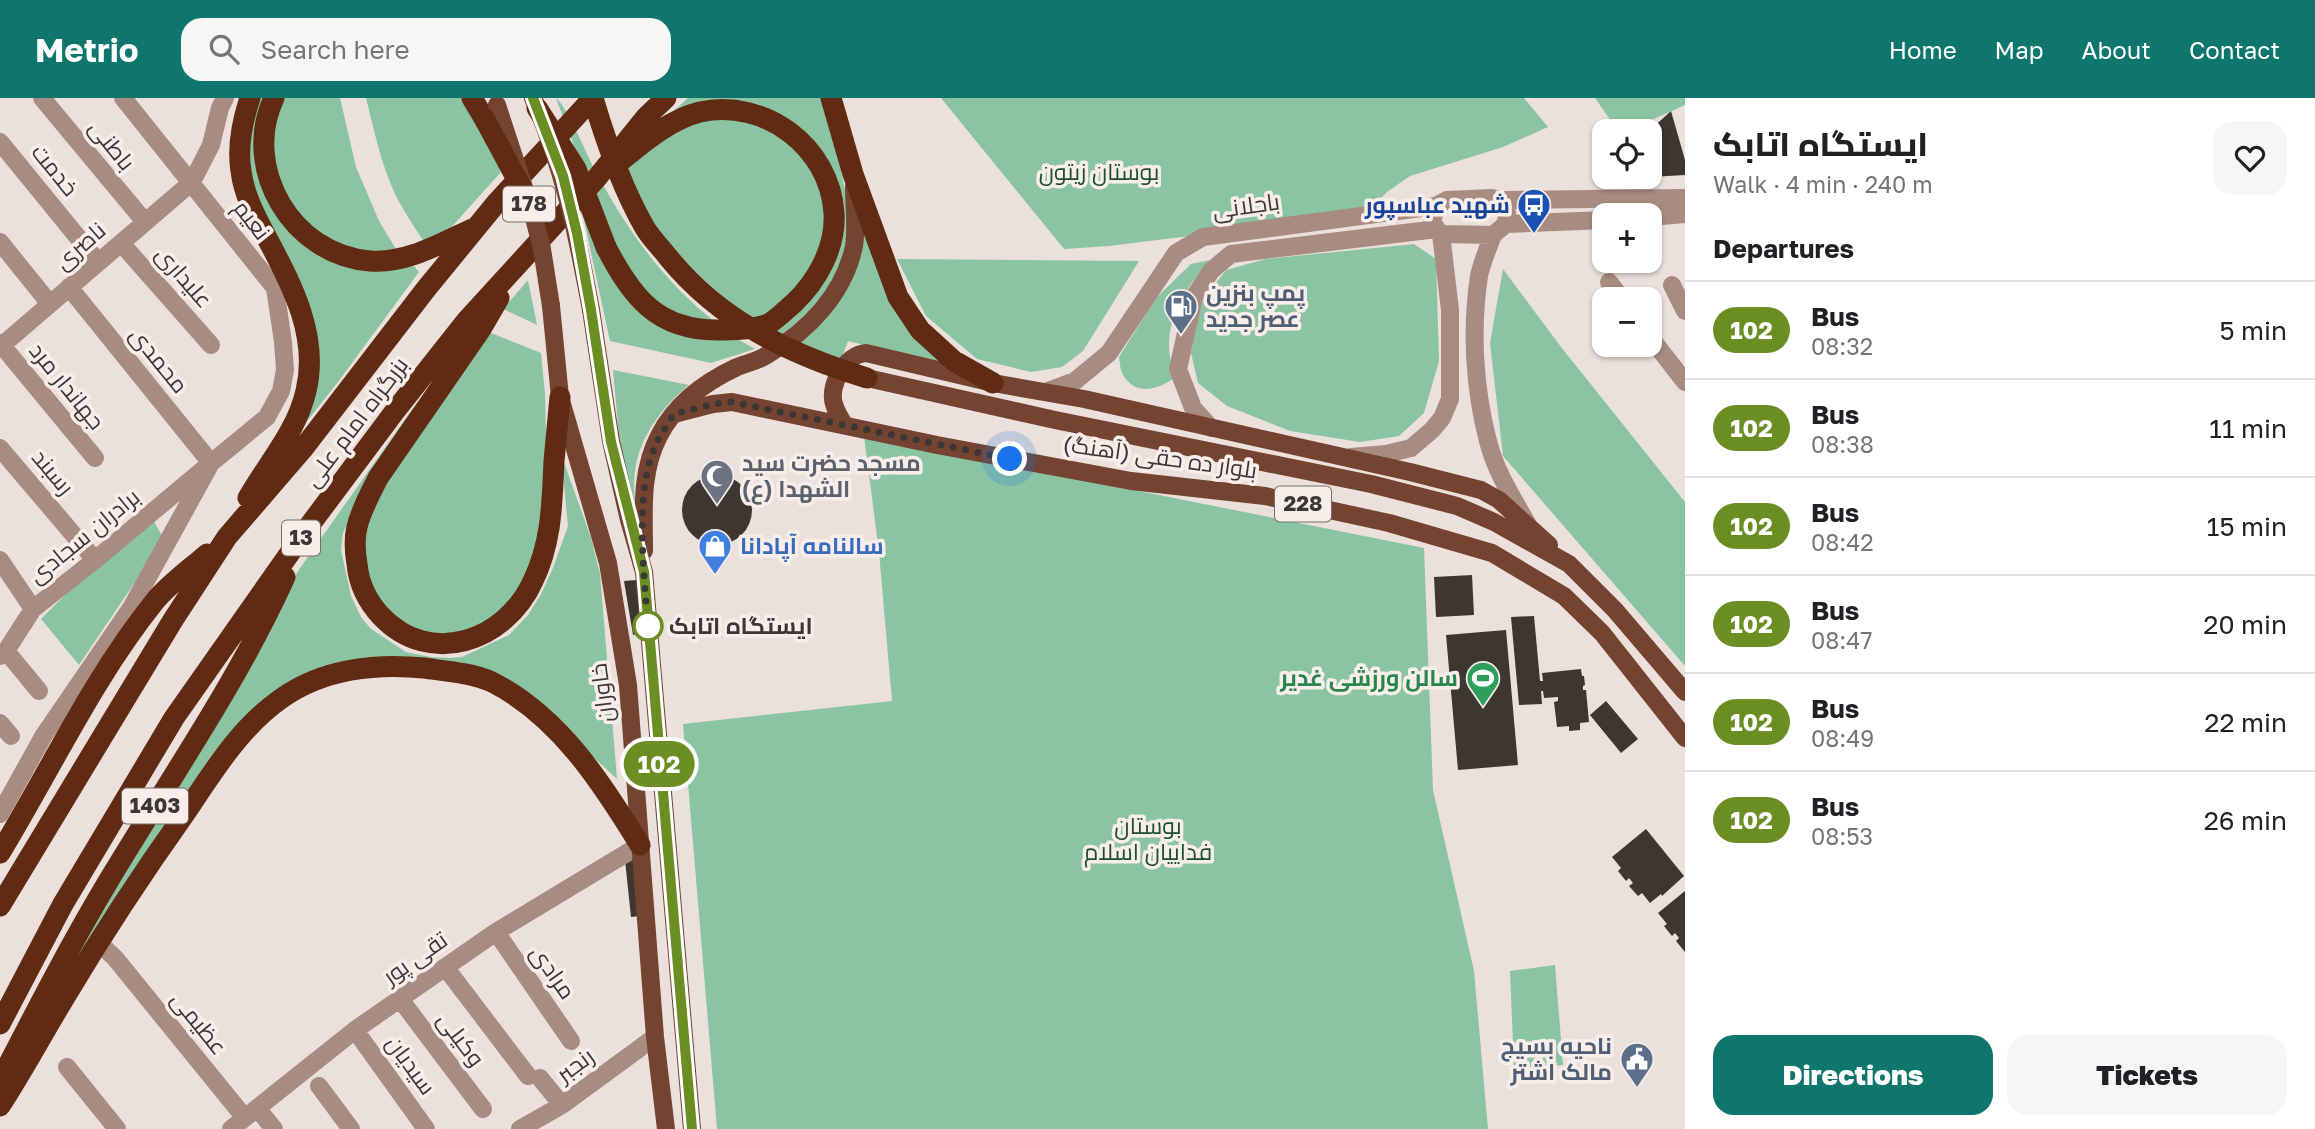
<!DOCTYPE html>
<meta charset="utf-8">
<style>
:root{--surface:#fff;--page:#f6f6f6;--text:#202124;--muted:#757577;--line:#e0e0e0;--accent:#0f766e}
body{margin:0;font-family:"Golos Text",Cairo,sans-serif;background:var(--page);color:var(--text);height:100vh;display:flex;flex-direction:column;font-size:26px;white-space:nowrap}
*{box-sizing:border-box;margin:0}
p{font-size:23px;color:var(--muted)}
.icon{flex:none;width:38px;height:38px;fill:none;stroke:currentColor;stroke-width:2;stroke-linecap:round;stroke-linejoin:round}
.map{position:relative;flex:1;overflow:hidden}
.drawer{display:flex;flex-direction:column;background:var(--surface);width:630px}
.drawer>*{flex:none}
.badge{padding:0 14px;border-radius:23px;font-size:24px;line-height:46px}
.buttons{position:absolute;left:1592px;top:21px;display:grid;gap:14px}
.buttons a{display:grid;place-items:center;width:70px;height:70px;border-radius:14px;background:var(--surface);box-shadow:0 2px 5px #0004;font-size:35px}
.you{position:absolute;width:35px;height:35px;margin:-18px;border:5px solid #fff;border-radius:50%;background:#1a73e8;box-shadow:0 0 0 10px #1a73e833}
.map>.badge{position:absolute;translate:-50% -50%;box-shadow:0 0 0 4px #fff}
h2{padding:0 28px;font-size:26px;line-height:63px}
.round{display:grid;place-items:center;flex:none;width:74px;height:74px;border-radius:21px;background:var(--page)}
.head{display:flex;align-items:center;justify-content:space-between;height:119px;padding:0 28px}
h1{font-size:33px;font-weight:800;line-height:52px}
.button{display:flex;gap:14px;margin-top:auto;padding:14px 28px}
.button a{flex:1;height:80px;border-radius:21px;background:var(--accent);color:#fff;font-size:28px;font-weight:800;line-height:80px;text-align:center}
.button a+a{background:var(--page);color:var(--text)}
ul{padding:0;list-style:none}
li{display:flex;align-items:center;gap:21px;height:98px;padding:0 28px;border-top:2px solid var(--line)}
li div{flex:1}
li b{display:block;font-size:26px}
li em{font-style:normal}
li .badge{min-width:77px;font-weight:700;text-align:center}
header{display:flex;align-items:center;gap:42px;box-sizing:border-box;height:98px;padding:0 35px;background:var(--accent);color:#fff}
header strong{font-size:33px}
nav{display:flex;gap:38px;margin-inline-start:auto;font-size:24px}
.search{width:490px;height:63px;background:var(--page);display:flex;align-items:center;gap:18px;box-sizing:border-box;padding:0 24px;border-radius:21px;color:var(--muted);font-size:26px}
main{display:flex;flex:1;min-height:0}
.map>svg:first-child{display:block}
.green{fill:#8bc4a2}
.building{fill:#3d3631}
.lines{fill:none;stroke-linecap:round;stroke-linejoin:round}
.minor{stroke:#a98c81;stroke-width:18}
.major{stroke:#744431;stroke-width:18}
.highway{stroke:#602a13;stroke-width:21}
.major-bridge{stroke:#744431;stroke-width:18}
.highway-bridge{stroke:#602a13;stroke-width:21}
.line-casing{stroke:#fff;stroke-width:16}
.line{stroke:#6b8e23;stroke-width:10}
.walk{stroke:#3b3735;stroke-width:7;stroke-dasharray:0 12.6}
.stop-dot{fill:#fff;stroke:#6b8e23;stroke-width:3.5}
.labels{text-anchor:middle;stroke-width:7;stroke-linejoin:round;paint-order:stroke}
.shield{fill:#f8ede8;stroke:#746e6b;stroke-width:2}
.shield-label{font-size:21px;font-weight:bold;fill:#3b3735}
.street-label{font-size:23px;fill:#3b3735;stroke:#f8ede8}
.park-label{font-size:23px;fill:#1a4d33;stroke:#f8ede8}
.transit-label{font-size:23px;font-weight:bold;fill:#164399;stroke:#f8ede8;text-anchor:end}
.service-label{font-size:23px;font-weight:bold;fill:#4e5e75;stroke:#f8ede8;text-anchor:start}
.worship-label{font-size:23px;font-weight:bold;fill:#5b616d;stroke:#f8ede8;text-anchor:start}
.shop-label{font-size:23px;font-weight:bold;fill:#366cbe;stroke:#f8ede8;text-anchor:start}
.stop-label{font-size:23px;font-weight:bold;fill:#3b3735;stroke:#f8ede8;text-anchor:start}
.leisure-label{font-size:23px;font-weight:bold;fill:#27864d;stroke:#f8ede8;text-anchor:end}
</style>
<header>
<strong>Metrio</strong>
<div class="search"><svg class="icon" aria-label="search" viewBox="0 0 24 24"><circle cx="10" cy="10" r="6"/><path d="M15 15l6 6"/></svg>Search here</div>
<nav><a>Home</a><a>Map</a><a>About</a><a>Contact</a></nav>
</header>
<main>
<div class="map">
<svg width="1685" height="1031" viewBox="0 0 1685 1031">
<rect width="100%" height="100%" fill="#ebe0db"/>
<path class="green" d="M 257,0 L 266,0 L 258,25 L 305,142 L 411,165 L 419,174 L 338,284 L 281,356 L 313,293 L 264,113 L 249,72 L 251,19 Z
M 282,0 L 340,0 L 356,69 L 379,123 L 399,156 L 371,158 L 314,134 L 287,106 L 269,39 Z
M 366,0 L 467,0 L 501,74 L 430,153 C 418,134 405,116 395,96 C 381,66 374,32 366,0 Z
M 556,0 C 568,10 585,53 594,70 C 626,131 664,185 719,227 L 702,226 L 652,206 L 608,138 Z
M 688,0 L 821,0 C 850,101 876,162 781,238 L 770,232 L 812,196 L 837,97 L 761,11 L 652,33 Z
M 941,0 L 1524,0 L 1548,29 L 1503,49 L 1410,78 L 1387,94 L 1366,116 L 1109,148 L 1064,151 Z
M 1595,0 L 1685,0 L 1685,7 L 1627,33 L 1618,33 Z
M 708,18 L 765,26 L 813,68 L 827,120 L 820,152 L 803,185 L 757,225 C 720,196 683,168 656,128 C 643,109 635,86 625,65 L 677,28 Z
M 576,85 L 627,198 L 734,239 L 755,251 L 711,265 L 610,243 Z
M 861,111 L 946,267 L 848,243 L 841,262 L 796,245 L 819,225 Z
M 1414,146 L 1436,161 L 1439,263 L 1424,315 L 1399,338 L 1360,344 L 1290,333 L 1227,308 L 1198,285 L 1191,255 L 1200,206 L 1226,172 L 1266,161 Z
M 897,161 L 1139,163 L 1083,253 L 1062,269 L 1031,274 L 977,261 L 926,218 Z
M 1210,162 C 1180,196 1158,233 1175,279 C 1159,292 1134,299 1122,275 C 1120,271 1120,264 1119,259 L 1156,200 L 1191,166 Z
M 1503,171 L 1561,249 L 1685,404 L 1685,568 L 1503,358 L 1490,245 Z
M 528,182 L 537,227 L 503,211 Z
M 477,229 L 366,385 L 343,435 L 341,452 L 351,498 L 361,519 L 371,531 L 406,554 L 431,559 L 449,560 L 462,559 L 509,537 L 528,517 L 541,496 L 553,470 L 568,428 L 561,356 L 591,440 L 600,476 L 617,681 L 538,608 L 453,568 L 280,592 L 47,906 L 262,545 L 298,473 L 408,317 Z
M 486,233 L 541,255 L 545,296 L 547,377 L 542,442 L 511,508 L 477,534 L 432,537 L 399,522 L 377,500 L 363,464 L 365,428 L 381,393 Z
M 613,272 L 689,287 C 663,307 639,340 635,373 C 632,392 637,413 639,433 L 619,338 Z
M 864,338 L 1424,450 L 1433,692 L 1474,873 L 1488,1031 L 717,1031 L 683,626 L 892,603 L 879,454 Z
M 153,422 L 164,441 L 79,567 L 41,521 L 70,492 Z
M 1555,867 L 1563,967 L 1514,971 L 1510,873 Z"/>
<path class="building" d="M 1671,13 L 1685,62 L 1685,77 L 1650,79 L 1650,32 Z
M682 412a35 35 0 1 1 70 0a35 35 0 1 1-70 0Z
M 1472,477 L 1474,517 L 1436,519 L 1434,479 Z
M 636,482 L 645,534 L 633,537 L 624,483 Z
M 1534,518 L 1540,583 L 1543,583 L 1542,575 L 1581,571 L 1582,578 L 1584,578 L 1585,587 L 1583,588 L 1583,592 L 1586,592 L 1589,624 L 1580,625 L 1580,632 L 1569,633 L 1569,628 L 1557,629 L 1554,604 L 1558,603 L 1558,599 L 1544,600 L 1543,593 L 1541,593 L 1542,606 L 1519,607 L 1511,519 Z
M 1506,532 L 1518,667 L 1458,672 L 1446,537 Z
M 1606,603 L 1638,641 L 1621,655 L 1590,617 Z
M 1646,731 L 1684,778 L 1662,798 L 1661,796 L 1650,805 L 1642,795 L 1638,798 L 1629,788 L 1633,785 L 1629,780 L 1626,783 L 1618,773 L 1621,770 L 1612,759 Z
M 634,761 L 640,818 L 631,819 L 625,762 Z
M 1685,793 L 1685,854 L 1676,843 L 1679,840 L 1675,835 L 1672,838 L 1664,828 L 1667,826 L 1658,815 Z"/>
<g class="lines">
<path class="minor" d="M 42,0 L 145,124
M 0,44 L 98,164
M 1492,100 L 1502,102 L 1507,115 L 1506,126 L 1493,137 L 1441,136 L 1432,125 L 1436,108 L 1447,102 Z
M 1502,102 L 1685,100
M 1650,119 L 1685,116
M 1506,126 L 1605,122
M 1493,137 C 1488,150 1482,164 1479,178 C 1471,231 1474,290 1488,343 C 1495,372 1512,399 1527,425
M 0,144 L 50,206
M 121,145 L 211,247
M 1609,184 L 1622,201
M 1672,187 L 1685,213
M 1650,239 L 1685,284
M 0,245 L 95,360
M 0,249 L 192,84 L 211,47 L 220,10 L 225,0
M 1048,293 L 1075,283 L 1109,255 L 1176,155 L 1203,139 L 1436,108
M 1211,330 L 1193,310 L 1178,271 L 1194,199 L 1211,173 L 1231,156 L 1437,131
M 0,350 L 95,462
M 1351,359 L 1386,356 L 1411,350 L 1432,332 L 1442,320 L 1450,301 L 1450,212 L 1441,136
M 0,462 L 33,511
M 6,553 L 39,593
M 0,558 L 6,553 L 33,511 L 95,462 L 211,365 L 69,189
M 0,625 L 11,638
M 0,716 L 44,637 L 131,510 L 211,365 L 267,319 L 281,293 L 285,272 L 283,244 L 275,190 L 123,0
M 496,834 L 571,943
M 99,845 L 115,860 L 245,1020
M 445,869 L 528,978
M 400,901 L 483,1011
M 355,932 L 426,1031
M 67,969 L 117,1031
M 540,980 L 562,1007
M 319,988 L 351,1031
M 257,1010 L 274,1031
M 231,1031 L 355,932 L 496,834 L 640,747
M 520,1031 L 562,1007 L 655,939"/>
<path class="major" d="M 551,208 L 560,299 L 608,465 L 628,587 L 655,939 L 666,1031
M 591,212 L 611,343 L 629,422 L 644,474 L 692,1031
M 867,280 L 1055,322 L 1371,386 L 1457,408 L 1494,424 L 1569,466 L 1615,512 L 1685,594
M 674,316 L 713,306 L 732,304 L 937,347 L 1131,383 L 1265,398 L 1389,425 L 1492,455 L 1564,498 L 1602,535 L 1685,640
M 844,326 C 840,320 836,313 834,306 C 828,287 846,256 866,255 L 993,285 L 1084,301 L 1410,374 L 1481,392 L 1499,402 L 1549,447
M 644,453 C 644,414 640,374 659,338 C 675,306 705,284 737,269 C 747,265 758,263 767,257 C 808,233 844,196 854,148 C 857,129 854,109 854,89"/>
<path class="highway" d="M 274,0 C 241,70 292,157 370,163 C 406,166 441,145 472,131
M 472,0 L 484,20
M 831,0 L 853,76 L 898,199 L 920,232 L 954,263 L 993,285
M 606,149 C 632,199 657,232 717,232 C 729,232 760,231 770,225 C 778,220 787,211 794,205 C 818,182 836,149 834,115 C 830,49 765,0 700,14 C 671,21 645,43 623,61
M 499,200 L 481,231 L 378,380 C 370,396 361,412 357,429 C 354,441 355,454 357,466 C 359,487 367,503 381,518 C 430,570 506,543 533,483 C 552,444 552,405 554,363 C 556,342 558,320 560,299
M 248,400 C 268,365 297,333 306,293 C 319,239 293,189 268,142 C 257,121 244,98 241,73 C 237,48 242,24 250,0
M 0,755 C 51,671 93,580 155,503 C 169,486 190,471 207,456
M 0,808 L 173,522 L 227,439 L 302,352 L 426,191 L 498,103 L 593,0
M 0,926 L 63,806 L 174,620 L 306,432 L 395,313 L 467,222 L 596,81 L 646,19 L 666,0
M 0,983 C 35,915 70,847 109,782 C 169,682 237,585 285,479
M 0,1008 C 23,973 43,935 65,899 C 102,837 142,776 184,717 C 213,674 239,630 282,600 C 323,571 376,565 424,570 C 445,573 472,575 492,584 C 559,618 602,685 640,747"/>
<path class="major-bridge" d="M 533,0 C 564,70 577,137 591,212
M 497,7 L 534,120 L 542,151 L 551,208"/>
<path class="highway-bridge" d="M 593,0 C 606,44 622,90 645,130 C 651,140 661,150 668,159 C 720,223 791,257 867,280
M 537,10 L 576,71 L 606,149
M 484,20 L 526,98"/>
</g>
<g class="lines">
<defs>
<path id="line" d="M 533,0 L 563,78 L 577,135 L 591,212 L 611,344 L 644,474 L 692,1031"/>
</defs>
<use href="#line" class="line-casing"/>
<use href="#line" class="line"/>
<path class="walk" d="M 648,528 C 644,480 636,405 651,359 C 656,343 665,330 674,316 L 713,306 L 732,304 L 1010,361"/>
</g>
<defs>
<symbol id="bus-pin" viewBox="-11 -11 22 30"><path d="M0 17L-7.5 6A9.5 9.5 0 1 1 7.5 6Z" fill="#1a4fb4" stroke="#f8ede8"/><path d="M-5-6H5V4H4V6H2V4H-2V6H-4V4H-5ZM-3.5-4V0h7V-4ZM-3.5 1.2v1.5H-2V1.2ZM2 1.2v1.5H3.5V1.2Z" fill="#fff"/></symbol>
<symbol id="fuel-pin" viewBox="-11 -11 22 30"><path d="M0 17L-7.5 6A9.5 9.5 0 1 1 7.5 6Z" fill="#5c6f8a" stroke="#f8ede8"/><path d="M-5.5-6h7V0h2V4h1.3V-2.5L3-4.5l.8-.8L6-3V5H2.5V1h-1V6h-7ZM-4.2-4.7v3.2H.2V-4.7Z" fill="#fff"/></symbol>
<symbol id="mosque-pin" viewBox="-11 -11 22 30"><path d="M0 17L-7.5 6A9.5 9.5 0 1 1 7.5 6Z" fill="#6b7280" stroke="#f8ede8"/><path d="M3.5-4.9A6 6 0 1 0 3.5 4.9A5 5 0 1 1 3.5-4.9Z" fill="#fff"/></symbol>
<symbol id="shop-pin" viewBox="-11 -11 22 30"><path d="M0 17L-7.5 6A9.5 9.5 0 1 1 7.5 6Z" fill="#3f7fe0" stroke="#f8ede8"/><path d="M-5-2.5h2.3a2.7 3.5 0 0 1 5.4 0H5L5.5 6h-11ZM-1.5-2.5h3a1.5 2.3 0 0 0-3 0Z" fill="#fff"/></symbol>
<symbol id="stadium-pin" viewBox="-11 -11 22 30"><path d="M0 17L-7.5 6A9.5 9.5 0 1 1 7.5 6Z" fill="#2e9e5b" stroke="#f8ede8"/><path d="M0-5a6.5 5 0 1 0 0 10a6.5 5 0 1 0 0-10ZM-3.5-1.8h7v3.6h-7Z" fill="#fff"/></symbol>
<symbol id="civic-pin" viewBox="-11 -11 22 30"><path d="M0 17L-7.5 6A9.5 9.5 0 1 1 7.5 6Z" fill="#5c6f8a" stroke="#f8ede8"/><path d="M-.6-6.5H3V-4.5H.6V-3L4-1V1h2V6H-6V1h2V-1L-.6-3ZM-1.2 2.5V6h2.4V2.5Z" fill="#fff"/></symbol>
</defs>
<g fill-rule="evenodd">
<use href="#bus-pin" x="1515" y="88" width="38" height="52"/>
<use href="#fuel-pin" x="1162" y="189" width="38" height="52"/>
<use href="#mosque-pin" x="698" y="359" width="38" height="52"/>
<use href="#shop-pin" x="696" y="429" width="38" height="52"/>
<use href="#stadium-pin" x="1464" y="561" width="38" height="52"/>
<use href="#civic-pin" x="1618" y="942" width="38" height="52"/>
</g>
<circle class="stop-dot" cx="648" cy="528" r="14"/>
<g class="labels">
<g class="shield">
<rect x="503" y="88.5" width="52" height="35" rx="5"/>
<rect x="1275" y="388.5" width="56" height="35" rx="5"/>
<rect x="282" y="422.5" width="38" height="35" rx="5"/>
<rect x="122" y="690.5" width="66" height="35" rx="5"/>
</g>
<g class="shield-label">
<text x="529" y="113">178</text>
<text x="1303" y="413">228</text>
<text x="301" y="447">13</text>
<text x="155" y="715">1403</text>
</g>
<g class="street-label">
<text transform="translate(112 47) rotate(51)" y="8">باطنی</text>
<text transform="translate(55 72) rotate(51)" y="8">خدمت</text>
<text transform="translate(1246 108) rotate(-8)" y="8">باجلانی</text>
<text transform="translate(252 122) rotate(52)" y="8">نعیم</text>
<text transform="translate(80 148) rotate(-41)" y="8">ناصری</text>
<text transform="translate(184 179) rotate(49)" y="8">علیداری</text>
<text transform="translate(159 262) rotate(51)" y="8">محمدی</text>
<text transform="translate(67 288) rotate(51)" y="8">جهاندار مرد</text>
<text transform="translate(356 324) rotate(-53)" y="8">بزرگراه امام علی</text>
<text transform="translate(1160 359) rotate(8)" y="8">بلوار ده حقی (آهنگ)</text>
<text transform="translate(53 374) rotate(50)" y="8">رسبند</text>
<text transform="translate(84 438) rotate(-39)" y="8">برادران سجادی</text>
<text transform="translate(602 595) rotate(-97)" y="8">خاوران</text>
<text transform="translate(415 860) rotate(-35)" y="8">تقی پور</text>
<text transform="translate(553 874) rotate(55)" y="8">مرادی</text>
<text transform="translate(199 925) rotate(51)" y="8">عظیمی</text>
<text transform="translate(461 941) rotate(53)" y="8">وکیلی</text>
<text transform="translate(411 967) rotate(54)" y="8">سیدیان</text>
<text transform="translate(575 967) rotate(-36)" y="8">رنجبر</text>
</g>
<g class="park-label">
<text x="1099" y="82">بوستان زیتون</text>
<text x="1148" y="736">بوستان<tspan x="1148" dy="26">فداییان اسلام</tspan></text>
</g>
<g class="transit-label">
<text x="1510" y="115">شهید عباسپور</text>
</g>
<g class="service-label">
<text x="1206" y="203">پمپ بنزین<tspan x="1206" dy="26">عصر جدید</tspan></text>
<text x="1612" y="956" text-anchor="end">ناحیه بسیج<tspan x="1612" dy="26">مالک اشتر</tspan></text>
</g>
<g class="worship-label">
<text x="742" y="373">مسجد حضرت سید<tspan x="742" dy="26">الشهدا (ع)</tspan></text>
</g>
<g class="shop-label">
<text x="740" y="456">سالنامه آپادانا</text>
</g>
<g class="stop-label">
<text x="669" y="536">ایستگاه اتابک</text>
</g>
<g class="leisure-label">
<text x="1458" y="588">سالن ورزشی غدیر</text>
</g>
</g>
</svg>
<div class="buttons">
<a><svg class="icon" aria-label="locate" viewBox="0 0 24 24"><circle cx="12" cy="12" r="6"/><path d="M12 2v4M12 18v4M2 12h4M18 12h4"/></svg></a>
<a>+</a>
<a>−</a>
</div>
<div class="you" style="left:1010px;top:361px"></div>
<b class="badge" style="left:659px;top:666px;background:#6b8e23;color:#fff">102</b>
</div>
<section class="drawer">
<div class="head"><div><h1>ایستگاه اتابک</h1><p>Walk · 4 min · 240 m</p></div><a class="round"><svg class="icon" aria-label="heart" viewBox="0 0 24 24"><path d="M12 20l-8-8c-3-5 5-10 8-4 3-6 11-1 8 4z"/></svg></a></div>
<h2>Departures</h2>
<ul>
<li><span class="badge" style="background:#6b8e23;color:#fff">102</span><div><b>Bus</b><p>08:32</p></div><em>5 min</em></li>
<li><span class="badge" style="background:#6b8e23;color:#fff">102</span><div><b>Bus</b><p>08:38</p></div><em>11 min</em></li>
<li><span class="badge" style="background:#6b8e23;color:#fff">102</span><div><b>Bus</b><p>08:42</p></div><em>15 min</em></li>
<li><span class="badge" style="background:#6b8e23;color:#fff">102</span><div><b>Bus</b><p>08:47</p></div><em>20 min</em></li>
<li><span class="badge" style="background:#6b8e23;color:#fff">102</span><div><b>Bus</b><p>08:49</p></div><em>22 min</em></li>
<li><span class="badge" style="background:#6b8e23;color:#fff">102</span><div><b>Bus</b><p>08:53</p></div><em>26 min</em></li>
</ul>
<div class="button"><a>Directions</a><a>Tickets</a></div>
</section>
</main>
